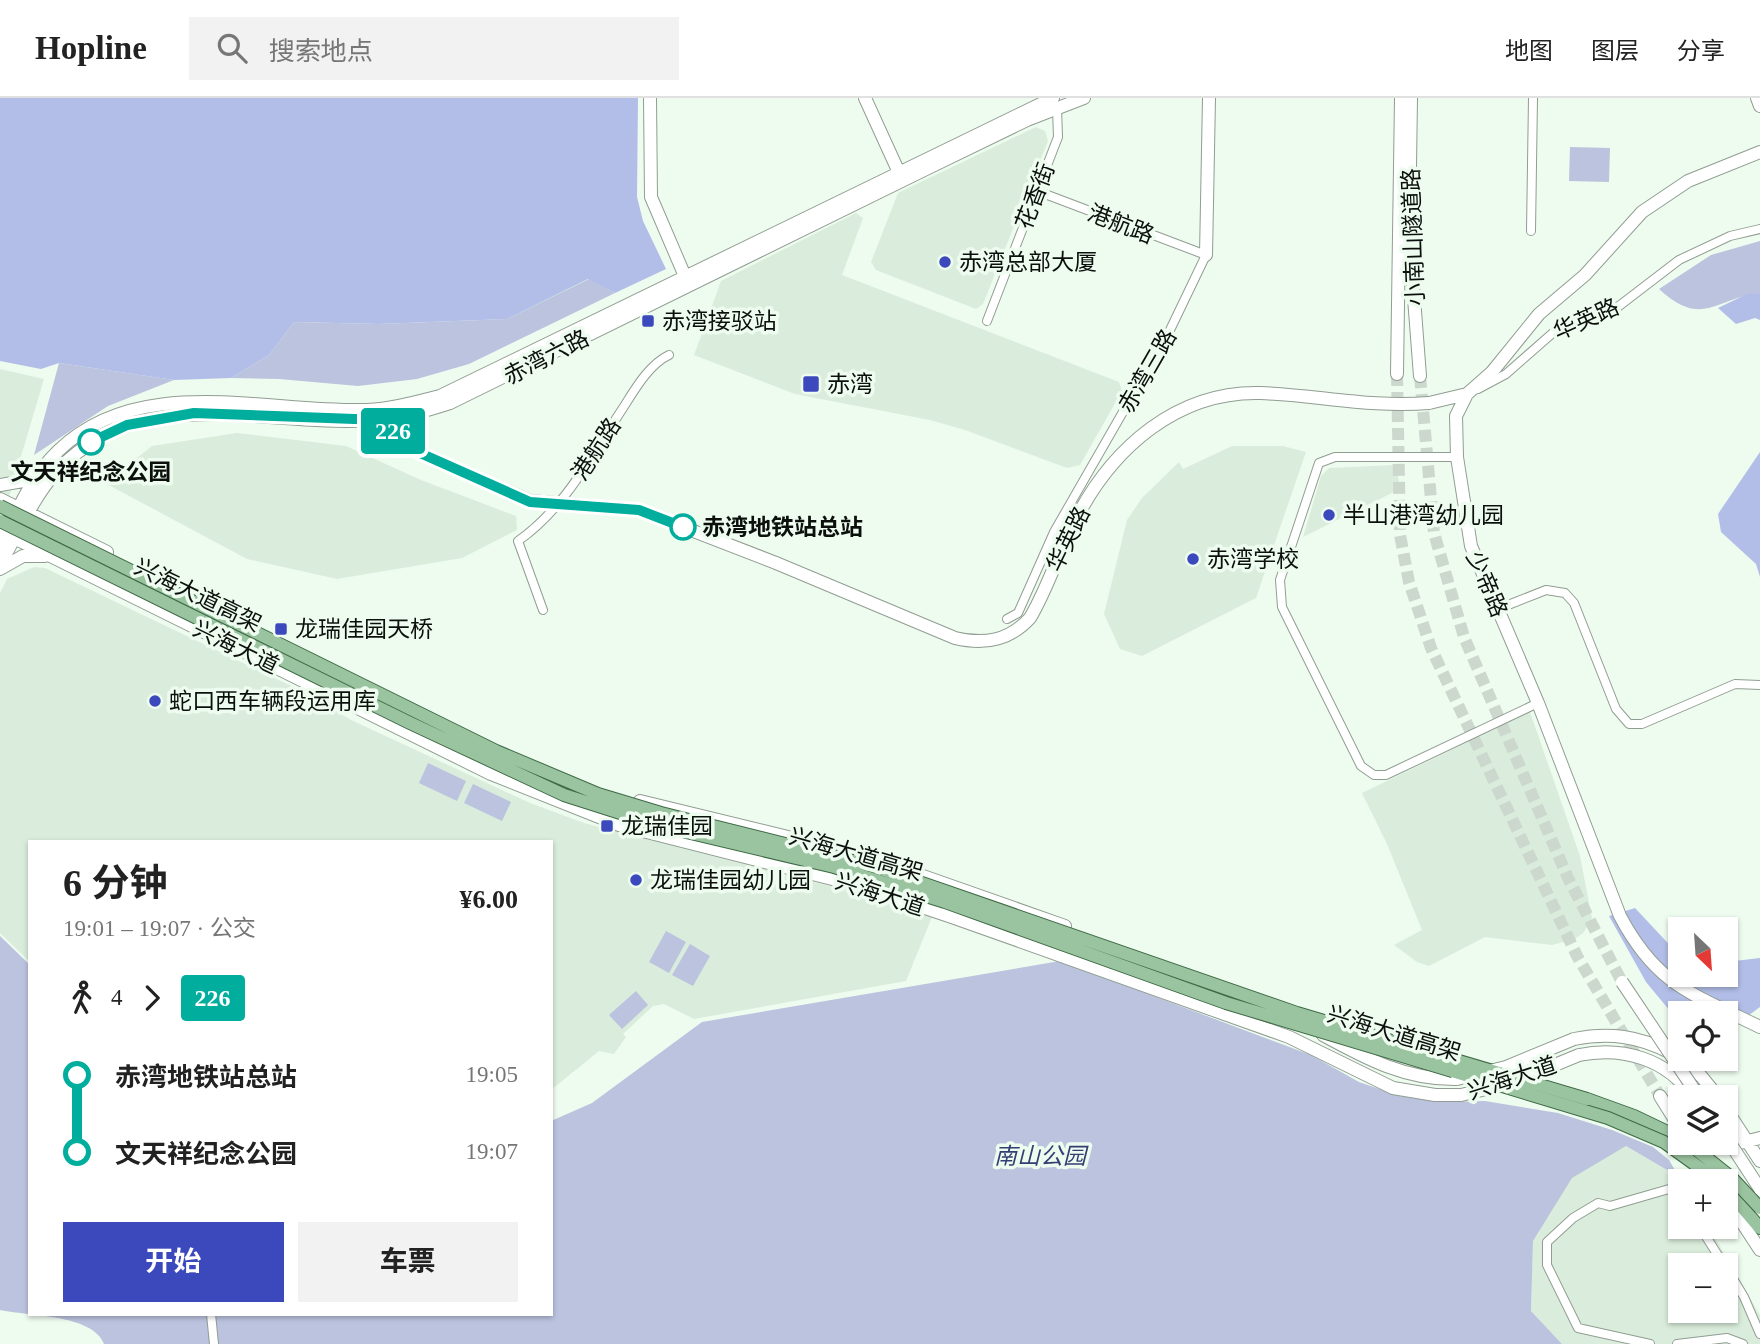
<!DOCTYPE html>
<html lang="zh">
<meta charset="utf-8">
<style>
:root{--surface:#fff;--page:#f2f2f2;--text:#222;--muted:#767676;--line:#e0e0e0;--accent:#3c49bc}
body{margin:0;font-family:"Times New Roman","Noto Sans SC",serif;background:var(--page);color:var(--text);height:100vh;display:flex;flex-direction:column;font-size:26px;white-space:nowrap}
*{box-sizing:border-box;margin:0}
p{font-size:23px;color:var(--muted)}
.icon{flex:none;width:38px;height:38px;fill:none;stroke:currentColor;stroke-width:2;stroke-linecap:round;stroke-linejoin:round}
.map{position:relative;flex:1;overflow:hidden}
.details{position:absolute;left:28px;top:742px;width:525px;height:476px;display:flex;flex-direction:column;background:var(--surface);border-radius:0px;box-shadow:0 2px 5px #0004}
.details>*{flex:none}
.badge{padding:0 14px;border-radius:5px;font-size:24px;line-height:46px}
.needle{width:46px;rotate:155deg}
.buttons{position:absolute;left:1668px;top:819px;display:grid;gap:14px}
.buttons a{display:grid;place-items:center;width:70px;height:70px;border-radius:0px;background:var(--surface);box-shadow:0 2px 5px #0004;font-size:35px}
.map>.badge{position:absolute;translate:-50% -50%;box-shadow:0 0 0 4px #fff}
.legs{display:flex;align-items:center;gap:10px;height:77px;padding:0 35px;font-size:23px}
.legs p{margin-inline-start:auto}
.head{display:flex;align-items:center;justify-content:space-between;height:119px;padding:0 35px}
h1{font-size:38px;font-weight:700;line-height:52px}
.cta{display:flex;gap:14px;margin-top:auto;padding:14px 35px}
.cta a{flex:1;height:80px;border-radius:0px;background:var(--accent);color:#fff;font-size:28px;font-weight:700;line-height:80px;text-align:center}
.cta a+a{background:var(--page);color:var(--text)}
ul{padding:0 35px;list-style:none}
li{display:flex;align-items:center;gap:24px;height:77px;font-size:26px}
li i{display:grid;place-items:center;width:10px;height:100%;margin:0 9px;background:currentColor}
li i::after{content:'';width:18px;height:18px;margin:-9px;border:5px solid;border-radius:50%;background:var(--surface)}
li p{margin-inline-start:auto}
li:first-child i{background:linear-gradient(#0000 50%,currentColor 0)}
li:last-child i{background:linear-gradient(currentColor 50%,#0000 0)}
header{display:flex;align-items:center;gap:42px;box-sizing:border-box;height:98px;padding:0 35px;background:var(--surface);border-bottom:2px solid var(--line)}
header strong{font-size:33px}
nav{display:flex;gap:38px;margin-inline-start:auto;font-size:24px}
.search{width:490px;height:63px;background:var(--page);display:flex;align-items:center;gap:18px;box-sizing:border-box;padding:0 24px;border-radius:0px;color:var(--muted);font-size:26px}
.map>svg:first-child{display:block}
.built{fill:#daeddc;fill-rule:evenodd}
.green{fill:#bbc3df}
.forest{fill:#b2bee7}
.lines{fill:none;stroke-linecap:round;stroke-linejoin:round}
.secondary-tunnel{stroke:#ccd8cd;stroke-width:12;stroke-dasharray:12 6;stroke-linecap:butt}
.street-casing{stroke:#919d92;stroke-width:10}
.secondary-casing{stroke:#919d92;stroke-width:14}
.primary-casing{stroke:#3d6a44;stroke-width:14}
.street{stroke:#fff;stroke-width:8}
.secondary{stroke:#fff;stroke-width:12}
.primary{stroke:#9ac3a0;stroke-width:12}
.secondary-bridge-casing{stroke:#919d92;stroke-width:14;stroke-linecap:butt}
.primary-bridge-casing{stroke:#3d6a44;stroke-width:14;stroke-linecap:butt}
.secondary-bridge{stroke:#fff;stroke-width:12}
.primary-bridge{stroke:#9ac3a0;stroke-width:12}
.line-1-casing{stroke:#fff;stroke-width:16}
.line-1{stroke:#01ad9c;stroke-width:10}
.poi-dot{fill:#3c49bc;stroke:#eefbef;stroke-width:2.5}
.stop-1-dot{fill:#fff;stroke:#01ad9c;stroke-width:3.5}
.labels{text-anchor:middle;stroke-width:7;stroke-linejoin:round;paint-order:stroke}
.street-label{font-size:23px;fill:#0c100d;stroke:#eefbef}
.poi-label{font-size:23px;fill:#0c100d;stroke:#eefbef;text-anchor:start}
.stop-label{font-size:23px;font-weight:bold;fill:#0c100d;stroke:#eefbef}
.park-label{font-size:23px;font-style:italic;fill:#333e72;stroke:#eefbef}
</style>
<header>
<strong>Hopline</strong>
<div class="search"><svg class="icon" aria-label="search" viewBox="0 0 24 24"><circle cx="10" cy="10" r="6"/><path d="M15 15l6 6"/></svg>搜索地点</div>
<nav><a>地图</a><a>图层</a><a>分享</a></nav>
</header>
<div class="map">
<svg width="1760" height="1246" viewBox="0 0 1760 1246">
<rect width="100%" height="100%" fill="#eefbef"/>
<path class="built" d="M 1036,29 L 1045,33 L 1048,43 L 983,206 L 976,211 L 876,172 L 871,164 L 898,95 Z
M 856,115 L 863,120 L 842,177 L 1119,284 L 1122,293 L 1080,367 L 1067,370 L 965,332 L 930,322 L 795,296 L 694,257 L 721,183 Z
M 0,271 L 44,281 L 0,429 Z
M 237,335 L 346,348 L 421,382 L 516,418 L 517,432 L 462,460 L 337,481 L 247,461 L 105,385 L 152,348 Z
M 1232,348 L 1283,348 L 1306,354 L 1256,500 L 1142,558 L 1120,551 L 1104,516 L 1127,422 L 1142,400 L 1179,364 L 1183,371 Z
M 1396,367 L 1399,384 L 1396,393 L 1303,439 L 1321,378 L 1329,370 Z
M 34,469 L 45,470 L 314,599 L 351,622 L 530,705 L 584,725 L 833,789 L 932,819 L 906,883 L 694,921 L 664,906 L 653,908 L 623,936 L 626,939 L 614,956 L 599,953 L 551,992 L 551,744 L 30,744 L 30,864 L 0,835 L 0,495 L 7,481 Z
M 1530,614 L 1580,758 L 1592,820 L 1584,834 L 1575,841 L 1552,847 L 1485,839 L 1429,868 L 1417,864 L 1394,847 L 1422,832 L 1387,746 L 1362,695 Z
M 1626,1048 L 1679,1079 L 1682,1083 L 1680,1129 L 1709,1129 L 1760,1217 L 1760,1246 L 1562,1246 L 1531,1213 L 1533,1143 L 1572,1079 ZM 1680,1167 L 1726,1167 L 1726,1213 L 1680,1213 Z"/>
<path class="green" d="M 1570,49 L 1610,50 L 1609,84 L 1569,83 Z
M 1760,143 L 1760,195 C 1716,200 1702,231 1659,191 L 1711,157 Z
M 589,181 L 615,195 L 469,266 L 417,281 L 358,288 L 279,281 L 231,280 L 269,257 L 294,224 L 379,226 L 507,221 Z
M 59,265 L 174,282 L 108,308 L 34,357 Z
M 428,665 L 466,683 L 457,703 L 419,685 Z
M 473,686 L 511,704 L 502,723 L 464,705 Z
M 666,833 L 686,844 L 669,875 L 649,864 Z
M 0,838 L 30,867 L 30,1216 L 551,1216 L 551,1023 L 592,1005 L 702,924 L 1060,863 L 1311,957 L 1359,984 L 1400,998 L 1439,1004 L 1485,1003 L 1558,1015 L 1612,1032 L 1653,1049 L 1669,1062 L 1679,1079 L 1626,1048 L 1572,1080 L 1533,1143 L 1531,1213 L 1562,1246 L 104,1246 C 93,1216 27,1218 0,1212 Z
M 690,846 L 710,858 L 693,888 L 672,877 Z
M 636,893 L 648,907 L 622,931 L 609,917 Z"/>
<path class="forest" d="M 0,0 L 638,0 L 637,99 L 643,123 L 666,171 L 615,195 L 588,181 L 507,221 L 379,226 L 294,224 L 269,257 L 231,280 L 174,282 L 59,265 L 41,271 L 0,263 Z
M 1760,195 L 1760,222 L 1755,220 L 1736,226 L 1718,210 L 1747,196 Z
M 1760,354 L 1760,479 L 1756,466 L 1721,434 L 1718,416 Z
M 1635,810 L 1680,858 L 1680,877 L 1726,877 L 1726,864 L 1760,860 L 1760,909 L 1726,934 L 1726,915 L 1680,915 L 1680,925 L 1646,884 L 1609,818 Z"/>
<g class="lines">
<path class="secondary-tunnel" d="M 1397,276 L 1400,437 L 1409,484 L 1431,550 L 1577,858 L 1660,998
M 1420,278 L 1434,435 L 1464,539 L 1568,780 L 1622,884"/>
<defs>
<path id="street" d="M 1531,133 L 1533,0
M 987,223 L 1058,39 L 1057,10
M 1478,291 L 1506,276 L 1555,233 L 1619,208 L 1679,162 L 1730,138 L 1760,131
M 1457,359 L 1335,359 L 1319,365 L 1280,482 L 1282,509 L 1361,668 L 1374,677 L 1386,677 L 1538,605
M 1498,511 L 1546,492 L 1565,495 L 1574,505 L 1616,611 L 1629,626 L 1642,626 L 1735,586 L 1760,587
M 543,512 L 518,443 C 564,411 591,359 621,313 C 634,293 648,267 669,257
M 1007,521 L 1018,515 L 1054,434 L 1170,232 L 1206,157 L 1037,93
M 1700,1129 L 1724,1167
M 1726,1169 L 1744,1199 L 1760,1236
M 211,1216 L 214,1246
M 1650,1246 L 1578,1230 L 1547,1167 L 1547,1144 L 1573,1120 L 1598,1105 L 1610,1108 L 1676,1089 L 1680,1096
M 1677,1246 L 1727,1240 L 1743,1246"/>
<path id="secondary" d="M 650,0 L 651,99 L 687,183
M 865,0 L 901,79
M 1411,0 L 1409,135 L 1420,278
M 1757,0 L 1760,8
M 1760,54 L 1688,83 L 1642,114 L 1585,177 L 1539,216 L 1492,274 L 1467,296 L 1456,318 L 1457,359 L 1471,448 L 1538,605 L 1620,818 C 1657,888 1693,896 1760,929
M 1206,157 L 1209,0
M 1397,276 L 1401,0
M 1429,305 L 1467,296
M 378,319 L 420,355 L 530,403 L 639,412 L 776,465
M 423,354 L 415,331 L 424,313
M 0,387 L 23,383 L 36,374
M 0,401 L 107,454
M 0,433 L 491,676 L 619,727 L 860,788 L 952,819 L 1289,939 L 1393,990 L 1435,997 L 1461,997
M 0,448 C 17,414 30,380 58,353 C 139,274 266,315 367,312 C 392,311 416,304 440,298 L 1053,0
M 0,466 C 18,436 32,401 55,375 C 142,281 263,330 373,322 C 399,321 425,313 450,305 L 926,71 L 1027,22 L 1084,0
M 0,471 L 23,458 L 45,458
M 640,703 L 866,758 L 1065,828
M 1323,937 C 1367,961 1406,982 1457,981
M 1574,941 C 1609,934 1639,938 1671,955
M 1579,957 C 1622,948 1667,961 1692,998
M 1680,961 L 1701,978 L 1718,999
M 1660,998 L 1680,1030
M 1726,1011 L 1760,1063
M 1740,1045 L 1760,1040
M 1726,1100 L 1760,1152"/>
<path id="primary" d="M 1587,1001 L 1634,1018 L 1680,1040
M 1726,1090 L 1760,1130"/>
</defs>
<use href="#street" class="street-casing"/>
<use href="#secondary" class="secondary-casing"/>
<use href="#primary" class="primary-casing"/>
<use href="#street" class="street"/>
<use href="#secondary" class="secondary"/>
<use href="#primary" class="primary"/>
<defs>
<path id="secondary-bridge" d="M 776,465 L 955,540 C 984,547 1009,543 1030,520 C 1049,488 1059,452 1077,419 C 1113,350 1177,293 1260,295 C 1317,297 1372,310 1429,305
M 1622,884 L 1699,999
M 1457,981 L 1506,969 L 1574,941
M 1461,997 L 1511,985 L 1579,957
M 1726,1039 L 1760,1091"/>
<path id="primary-bridge" d="M 0,408 L 496,653 L 598,696 L 661,715 L 873,768 L 1297,915 L 1587,1001
M 0,423 L 410,625 L 564,697 L 661,728 L 834,769 L 945,804 L 1226,905 L 1608,1020 L 1664,1044 L 1718,1083
M 1688,1045 L 1732,1080 L 1760,1110"/>
</defs>
<use href="#secondary-bridge" class="secondary-bridge-casing"/>
<use href="#primary-bridge" class="primary-bridge-casing"/>
<use href="#secondary-bridge" class="secondary-bridge"/>
<use href="#primary-bridge" class="primary-bridge"/>
</g>
<g class="lines">
<defs>
<path id="line-1" d="M 91,344 L 127,327 L 194,315 L 381,322 L 420,355 L 530,404 L 639,412 L 683,429"/>
</defs>
<use href="#line-1" class="line-1-casing"/>
<use href="#line-1" class="line-1"/>
</g>
<g class="poi-dot">
<circle cx="945" cy="164" r="7"/>
<rect x="641" y="216" width="14" height="14" rx="3.5"/>
<rect x="802" y="277" width="18" height="18" rx="3.5"/>
<circle cx="1329" cy="417" r="7"/>
<circle cx="1193" cy="461" r="7"/>
<rect x="274" y="524" width="14" height="14" rx="3.5"/>
<circle cx="155" cy="603" r="7"/>
<rect x="600" y="721" width="14" height="14" rx="3.5"/>
<circle cx="636" cy="782" r="7"/>
</g>
<g class="stop-1-dot">
<circle cx="91" cy="344" r="12"/>
<circle cx="683" cy="429" r="12"/>
</g>
<g class="labels">
<g class="street-label">
<text transform="translate(1035 98) rotate(-69)" y="8">花香街</text>
<text transform="translate(1121 126) rotate(21)" y="8">港航路</text>
<text transform="translate(1413 139) rotate(-92)" y="8">小南山隧道路</text>
<text transform="translate(1586 221) rotate(-24)" y="8">华英路</text>
<text transform="translate(546 259) rotate(-27)" y="8">赤湾六路</text>
<text transform="translate(1147 273) rotate(-60)" y="8">赤湾三路</text>
<text transform="translate(596 351) rotate(-57)" y="8">港航路</text>
<text transform="translate(1068 441) rotate(-64)" y="8">华英路</text>
<text transform="translate(1487 486) rotate(67)" y="8">少帝路</text>
<text transform="translate(198 497) rotate(26)" y="8">兴海大道高架</text>
<text transform="translate(236 549) rotate(26)" y="8">兴海大道</text>
<text transform="translate(856 756) rotate(16)" y="8">兴海大道高架</text>
<text transform="translate(880 796) rotate(18)" y="8">兴海大道</text>
<text transform="translate(1394 935) rotate(17)" y="8">兴海大道高架</text>
<text transform="translate(1512 980) rotate(-18)" y="8">兴海大道</text>
</g>
<g class="poi-label">
<text x="959" y="172">赤湾总部大厦</text>
<text x="662" y="231">赤湾接驳站</text>
<text x="827" y="294">赤湾</text>
<text x="1343" y="425">半山港湾幼儿园</text>
<text x="1207" y="469">赤湾学校</text>
<text x="295" y="539">龙瑞佳园天桥</text>
<text x="169" y="611">蛇口西车辆段运用库</text>
<text x="621" y="736">龙瑞佳园</text>
<text x="650" y="790">龙瑞佳园幼儿园</text>
</g>
<g class="stop-label">
<text x="91" y="382">文天祥纪念公园</text>
<text x="702" y="437" text-anchor="start">赤湾地铁站总站</text>
</g>
<g class="park-label">
<text x="1040" y="1066">南山公园</text>
</g>
</g>
</svg>
<div class="buttons">
<a><svg class="needle" viewBox="-14 -14 28 28"><path d="M0-13l5 13h-10z" fill="#e53935"/><path d="M0 13l5-13h-10z" fill="#767676"/></svg></a>
<a><svg class="icon" aria-label="locate" viewBox="0 0 24 24"><circle cx="12" cy="12" r="6"/><path d="M12 2v4M12 18v4M2 12h4M18 12h4"/></svg></a>
<a><svg class="icon" aria-label="layers" viewBox="0 0 24 24"><path d="M12 4l9 5-9 5-9-5zM3 14l9 5 9-5"/></svg></a>
<a>+</a>
<a>−</a>
</div>
<b class="badge" style="left:393px;top:333px;background:#01ad9c;color:#fff">226</b>
<section class="details">
<div class="head"><div><h1>6 分钟</h1><p>19:01 – 19:07 · 公交</p></div><b>¥6.00</b></div>
<div class="legs"><svg class="icon" aria-label="walk" viewBox="0 0 24 24"><circle cx="13" cy="4" r="2"/><path d="M13 8l-2 6 4 7M11 14l-3 7M7 12l3-4h3l4 4"/></svg>4<svg class="icon" aria-label="forward" viewBox="0 0 24 24"><path d="M9 5l7 7-7 7"/></svg><b class="badge" style="background:#01ad9c;color:#fff">226</b></div>
<ul>
<li><i style="color:#01ad9c"></i><b>赤湾地铁站总站</b><p>19:05</p></li>
<li><i style="color:#01ad9c"></i><b>文天祥纪念公园</b><p>19:07</p></li>
</ul>
<div class="cta"><a>开始</a><a>车票</a></div>
</section>
</div>
